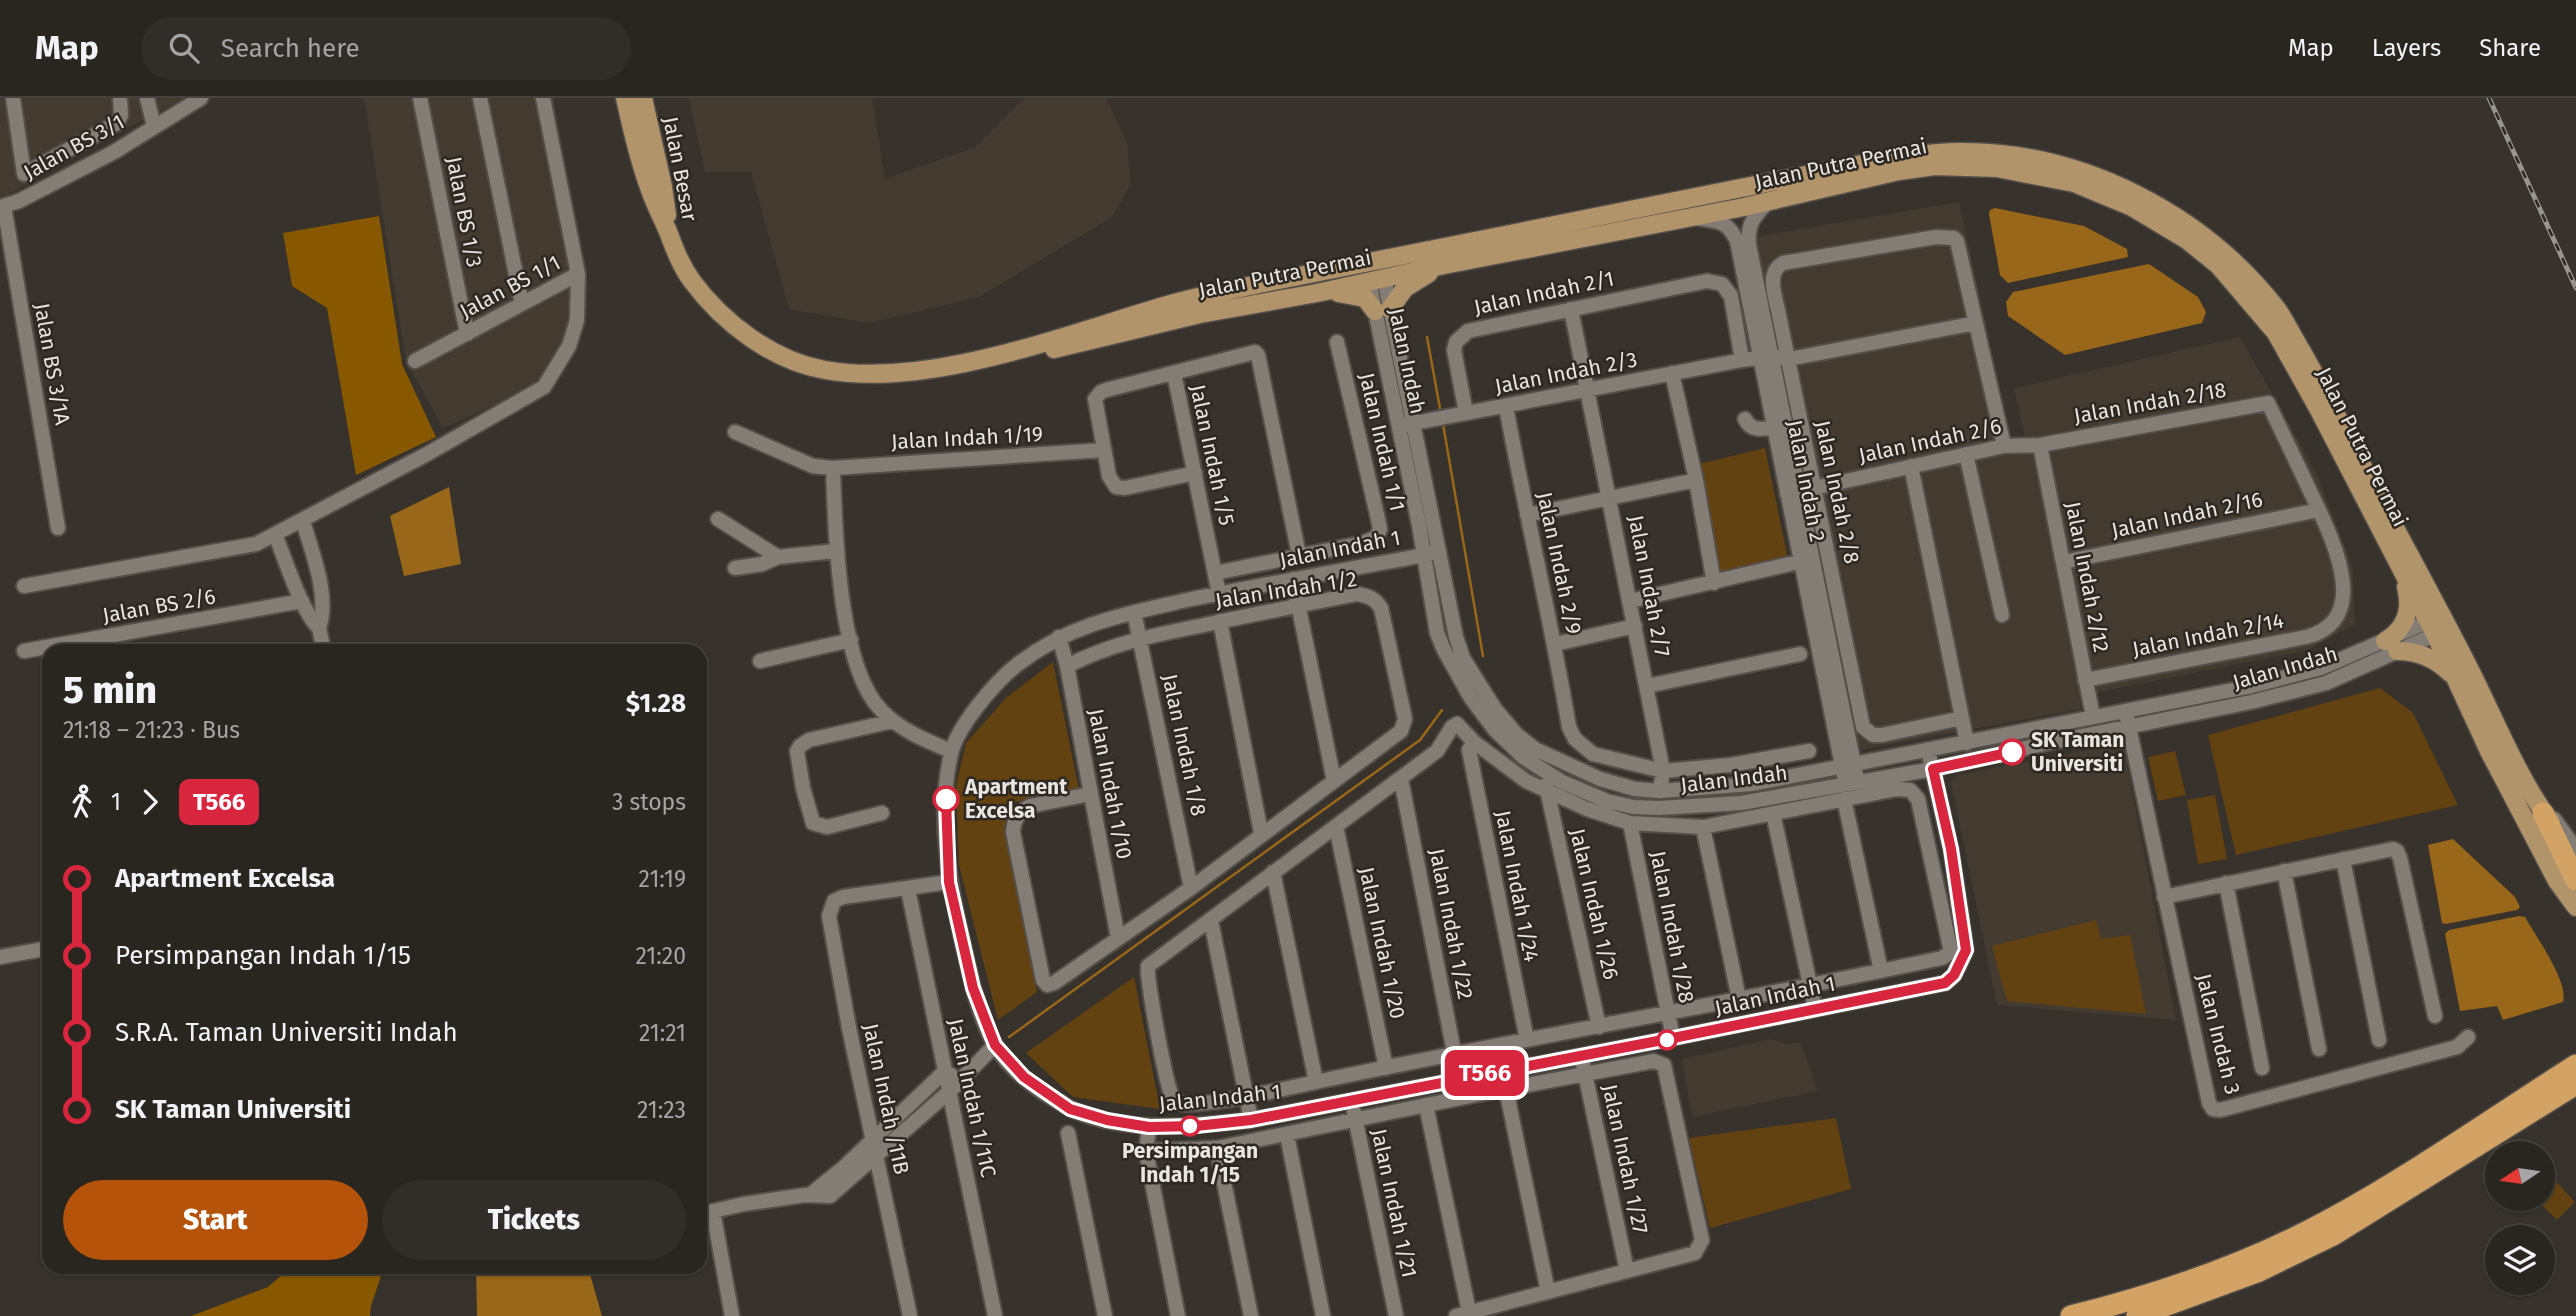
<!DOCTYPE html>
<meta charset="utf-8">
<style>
:root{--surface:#292620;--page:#312e29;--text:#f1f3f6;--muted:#a5a5a5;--line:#45433e;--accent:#b45309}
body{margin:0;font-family:"Fira Sans",sans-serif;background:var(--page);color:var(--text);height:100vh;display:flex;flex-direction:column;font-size:26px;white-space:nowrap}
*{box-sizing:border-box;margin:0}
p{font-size:23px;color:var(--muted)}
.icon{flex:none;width:38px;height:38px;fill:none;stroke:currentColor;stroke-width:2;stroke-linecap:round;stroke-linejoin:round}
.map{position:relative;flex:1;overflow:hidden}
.panel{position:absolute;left:42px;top:546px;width:665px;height:630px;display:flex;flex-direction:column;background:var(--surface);border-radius:21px;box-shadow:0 2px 5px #0004,0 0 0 2px var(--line)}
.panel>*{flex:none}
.badge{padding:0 14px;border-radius:10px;font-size:24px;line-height:46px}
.needle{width:46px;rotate:257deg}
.fabs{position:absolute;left:2485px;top:1043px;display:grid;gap:14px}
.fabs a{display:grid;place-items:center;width:70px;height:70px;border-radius:50%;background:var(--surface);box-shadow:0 2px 5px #0004,0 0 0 2px var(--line);font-size:35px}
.map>.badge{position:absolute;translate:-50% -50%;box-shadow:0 0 0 4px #fff}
.legs{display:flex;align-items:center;gap:10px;height:77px;padding:0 21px;font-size:23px}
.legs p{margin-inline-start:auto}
.overview{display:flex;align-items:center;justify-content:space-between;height:119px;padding:0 21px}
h1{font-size:38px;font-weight:800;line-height:52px}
.primary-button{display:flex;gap:14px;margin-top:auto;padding:14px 21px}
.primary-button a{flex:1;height:80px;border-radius:42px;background:var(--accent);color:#fff;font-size:28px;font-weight:800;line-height:80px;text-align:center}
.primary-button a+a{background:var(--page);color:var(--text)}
ul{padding:0 21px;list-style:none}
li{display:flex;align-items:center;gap:24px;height:77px;font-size:26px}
li i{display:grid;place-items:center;width:10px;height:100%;margin:0 9px;background:currentColor}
li i::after{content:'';width:18px;height:18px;margin:-9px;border:5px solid;border-radius:50%;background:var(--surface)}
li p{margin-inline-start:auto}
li:first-child i{background:linear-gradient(#0000 50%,currentColor 0)}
li:last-child i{background:linear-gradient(currentColor 50%,#0000 0)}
header{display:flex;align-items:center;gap:42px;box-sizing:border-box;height:98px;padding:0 35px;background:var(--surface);border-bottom:2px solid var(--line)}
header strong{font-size:33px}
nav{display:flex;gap:38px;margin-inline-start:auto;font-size:24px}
.search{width:490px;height:63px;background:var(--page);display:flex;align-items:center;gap:18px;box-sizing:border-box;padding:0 24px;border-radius:38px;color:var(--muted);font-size:26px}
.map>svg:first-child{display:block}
.built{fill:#443b30}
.green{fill:#634211}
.forest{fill:#885800}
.water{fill:#986719}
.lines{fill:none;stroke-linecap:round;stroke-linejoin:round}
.stream{stroke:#986719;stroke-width:2.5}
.minor-casing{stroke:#544f49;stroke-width:18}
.major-casing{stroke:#544f49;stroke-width:21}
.highway-casing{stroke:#544f49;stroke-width:24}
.minor{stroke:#837d75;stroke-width:14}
.major{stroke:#b2946b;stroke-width:18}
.highway{stroke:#d2a364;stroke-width:21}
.rail-casing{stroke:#98948f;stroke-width:5}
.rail{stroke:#2d2821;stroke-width:2.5;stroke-dasharray:8;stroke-linecap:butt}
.line-1-casing{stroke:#fff;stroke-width:16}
.line-1{stroke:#d7263d;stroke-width:10}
.stop-1-dot{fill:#fff;stroke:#d7263d;stroke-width:3.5}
.labels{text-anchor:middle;stroke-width:5;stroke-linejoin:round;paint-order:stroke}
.street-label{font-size:21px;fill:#e9e5e1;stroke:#2d2821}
.stop-label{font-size:21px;font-weight:bold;fill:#e9e5e1;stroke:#2d2821;text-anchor:start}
</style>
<header>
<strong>Map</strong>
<div class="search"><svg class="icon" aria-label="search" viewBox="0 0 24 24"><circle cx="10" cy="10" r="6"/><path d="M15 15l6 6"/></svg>Search here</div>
<nav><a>Map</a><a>Layers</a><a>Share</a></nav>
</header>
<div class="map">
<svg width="2576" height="1218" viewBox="0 0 2576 1218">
<rect width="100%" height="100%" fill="#37322b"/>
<path class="built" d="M 0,0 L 185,0 L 119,34 L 9,96 L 0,99 Z
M 364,0 L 553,0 L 588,193 L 575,196 L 569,227 L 561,250 L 545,276 L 527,293 L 443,330 L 406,263 Z
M 689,0 L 872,0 L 885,81 L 976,49 L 1024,0 L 1106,0 L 1127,45 L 1131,86 L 1112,119 L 979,199 L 869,225 L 789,211 L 751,74 L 705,74 Z
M 1959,104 L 2011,343 L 2025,340 L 2014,290 L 2240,239 L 2316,374 L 2353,470 L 2355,526 L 2308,552 L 2079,598 L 2081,611 L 1859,652 L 1754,139 Z
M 2123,645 L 2176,922 L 1997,907 L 1951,684 L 1957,677 Z
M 1771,941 L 1786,946 L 1801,945 L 1818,993 L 1692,1019 L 1682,961 Z"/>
<path class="green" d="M 1765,350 L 1788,461 L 1717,478 L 1695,367 Z
M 1053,564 L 1079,692 L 1014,704 L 1004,730 L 1037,894 L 998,922 L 959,767 L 956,688 L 966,645 L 1006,600 Z
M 2380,590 L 2413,615 L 2458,707 L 2236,757 L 2208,637 Z
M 2175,653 L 2186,697 L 2158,703 L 2148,659 Z
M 2215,697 L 2227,761 L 2198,766 L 2187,702 Z
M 2096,822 L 2101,841 L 2130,837 L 2146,916 L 2007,903 L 1992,848 Z
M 1134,879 L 1160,1011 L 1073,999 L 1026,955 Z
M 1836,1020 L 1851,1091 L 1710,1130 L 1689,1040 Z
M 2543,1069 L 2575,1104 L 2557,1122 L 2536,1101 L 2543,1101 Z"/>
<path class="forest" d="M 379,118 L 402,266 L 436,339 L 356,377 L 327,210 L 292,188 L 283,135 Z
M 291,1169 L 384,1169 L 371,1208 L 370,1218 L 191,1218 L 268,1189 Z"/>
<path class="water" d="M 1995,110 L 2084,128 L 2127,151 L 2128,159 L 2008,185 L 2000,177 L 1989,116 L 1990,112 Z
M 2149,166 L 2198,199 L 2206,214 L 2202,225 L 2065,257 L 2008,218 L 2006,204 L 2013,194 Z
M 449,389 L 461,466 L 404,478 L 390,418 Z
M 2453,741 L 2515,799 L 2520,809 L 2517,812 L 2446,826 L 2442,825 L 2428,747 Z
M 2519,818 L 2525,819 C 2535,837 2569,884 2563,904 L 2503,922 L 2497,908 L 2460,913 L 2445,836 L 2449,832 Z
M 476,1169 L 588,1169 L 602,1218 L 477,1218 Z"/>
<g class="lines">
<path class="stream" d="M 1427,239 L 1441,316
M 1443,326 L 1483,558
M 1009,939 L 1420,642 L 1442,612"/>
<defs>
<path id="minor" d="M 13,0 L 24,76 L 117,25 L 121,17 L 120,0
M 147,0 L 154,28
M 420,0 L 467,236
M 480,0 L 522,206
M 1768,104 C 1754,118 1747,126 1749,147 L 1856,676
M 4,108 L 58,430
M 0,109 L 19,103 L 114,54 L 201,0
M 1697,120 C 1719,124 1727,122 1737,143 L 1844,678
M 1384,180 L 1456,539 L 1463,560 L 1495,611 L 1517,637 L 1535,651 L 1600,681 L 1635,691 L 1660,693 L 1752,686 L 2248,589 L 2321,570 L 2436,520
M 1369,183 L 1419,427 L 1437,535 L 1444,552 L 1471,600 L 1495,632 L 1523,659 L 1562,684 L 1607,703 L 1633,709 L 1659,710 L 1741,705 L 1933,671 L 2052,644 L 2251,604 L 2326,585 L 2445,532
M 1571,211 L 1663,673 L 1660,693
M 415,263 L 578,176
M 1174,275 L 1219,496
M 1672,275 L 1696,382 L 1714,485
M 1506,309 C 1526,416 1551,522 1569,629 L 1575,641 L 1593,656 L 1663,673 L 1730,667 L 1809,653
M 1466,315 L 1454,252 L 1456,244 L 1468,233 L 1707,183 L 1722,186 L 1731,198 L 1742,262
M 1745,321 C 1751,334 1763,331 1774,329
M 1404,327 L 1742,262 L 1772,258 L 1789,261 L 1976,225
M 735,334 L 813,368 L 833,370 L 1104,352
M 2040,347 L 2093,619
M 1966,356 L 2002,517
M 1911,368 L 1967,645
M 833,370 C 835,430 838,570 882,613 C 900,632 927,643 951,653
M 1195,375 L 1125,390 L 1116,389 L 1109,378 L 1095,301 L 1101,294 L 1106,292 L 1255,254 L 1258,257 L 1299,457
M 1787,396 L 2004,348 L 2040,347 L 2268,305 C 2282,334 2296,363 2310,393 C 2329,434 2376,521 2306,539 L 2085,582
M 1527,417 L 1696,382
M 718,421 L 778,459
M 303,423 C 312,455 330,498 319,530
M 275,436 C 285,461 302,515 319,530
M 1439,453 C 1410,461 1379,465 1349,471 C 1295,481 1241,491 1187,502 C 1125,516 1070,526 1018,566 C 996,583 957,628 951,656 C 936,719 951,797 966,859 C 973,888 979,919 994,945 C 1009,972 1040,994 1066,1008 C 1117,1037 1195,1028 1251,1022 L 1673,940 L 1945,885 L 1954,877 L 1966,852 L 1951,752 L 1928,652
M 2063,464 L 2319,412
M 735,470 L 762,466 L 778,459 L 835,453
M 1215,475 L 1363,445 L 1377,439 L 1380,431 L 1378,421 L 1337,244
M 1293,481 L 1334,683
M 24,488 L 256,446 L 427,356 L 544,289 L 569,248 L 577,222 L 578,176 L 543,0
M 1630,503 L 1807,462
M 1134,514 L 1191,790
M 1220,523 L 1261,735
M 319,530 L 324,553
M 1059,539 L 1067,568 L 1118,840
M 1555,546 L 1635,528
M 24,553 L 302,503
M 760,563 L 851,542
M 1067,568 C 1112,545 1155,537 1204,527 C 1255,516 1306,506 1357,496 C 1368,498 1375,500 1381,510 L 1405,621 L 1401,633 L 1191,790 L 1054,885 L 1047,887 L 1043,882 L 1013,734 C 1014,721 1019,714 1030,708 L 1090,696
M 1647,588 L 1800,556
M 1962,620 L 1882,637 L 1873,637 L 1863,629 L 1779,217 C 1776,200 1765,175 1783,165 L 1936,139 L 1954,140 L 1957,143 L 2004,348
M 2127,620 L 2209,1005 L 2213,1011 L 2220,1012 L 2457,949 L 2468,939
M 1457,626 L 1474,644 L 1526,683 L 1587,711 L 1630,725 L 1703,729 L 1897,691 L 1910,692 L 1918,701 L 1951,854 L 1942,860 C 1737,904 1530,939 1325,982 C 1302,987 1195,1012 1179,1005 C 1176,1003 1174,1000 1172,998 C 1166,987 1146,879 1148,868 L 1437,653 L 1452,629 Z
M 1474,644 L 1469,652 L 1527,942
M 1401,681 L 1459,980
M 1546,687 L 1599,929
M 1844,701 L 1881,873
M 882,715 L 827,729 L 813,725 L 803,690 L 797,653 L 800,648 L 809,642 L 893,623
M 1773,715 L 1815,910
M 2554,721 L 2576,751
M 1630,725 L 1673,940
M 1336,728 L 1386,970
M 1703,729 L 1739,901
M 2343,761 L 2379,942
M 2284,773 L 2319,951
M 1273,774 L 1316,984
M 2226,785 L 2262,970
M 908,791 L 995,1218
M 2164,799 L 2393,751 L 2397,753 L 2400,760 L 2435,918
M 1211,823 L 1251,1022
M 0,859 L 49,850
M 1583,966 L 1627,1173
M 1506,991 L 1548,1194
M 1426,1007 L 1469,1214
M 1354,1014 L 1396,1218
M 1149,1029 L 1146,1053 L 1178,1218
M 1068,1035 L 1105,1218
M 1287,1037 L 1323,1218
M 1217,1050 L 1251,1218
M 1146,1053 L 1217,1050 L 1485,995 L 1654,963 L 1664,967 L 1702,1142 L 1695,1155 L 1456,1218
M 811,1096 L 843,1070 L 944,974 L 951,977
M 713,1113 L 732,1218
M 700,1116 L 744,1106 L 805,1097 L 830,1098 L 951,992 L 995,947
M 910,1218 L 849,930 L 829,818 L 834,803 L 843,799 L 949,784"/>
<path id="major" d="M 625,0 C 632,31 639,62 650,92 C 655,107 663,121 669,136 C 675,152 681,168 692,183 C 723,225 773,263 825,272 C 931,291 1069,235 1171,206 C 1203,197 1236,191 1269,184 L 1887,61 C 1911,58 1936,54 1960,54 C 2082,53 2203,116 2277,211 C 2286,224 2293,239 2301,252 C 2325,294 2346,336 2368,379 C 2403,446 2440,512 2474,580 C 2498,629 2519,681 2551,725
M 643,0 L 663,89 L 667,117
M 1338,195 L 1365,200 L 1375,213
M 1390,211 L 1405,190 L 1429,175
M 1054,251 L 1200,216 L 1317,195 L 1444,167 L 1744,109 L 1899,73 L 1935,68 L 1997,70 L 2074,85 L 2132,109 L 2187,142 L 2218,167 L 2276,235 L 2319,312 L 2435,536 L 2489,653 L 2534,739 L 2557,783 L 2576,809
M 2385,543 C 2406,531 2412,512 2406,489
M 2397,553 C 2418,553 2435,560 2450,575"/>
<path id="highway" d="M 2543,715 L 2576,782
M 2071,1218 C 2160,1196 2248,1166 2329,1122 C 2414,1076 2494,1019 2576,967
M 2137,1218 L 2257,1174 L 2333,1137 L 2576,986"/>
</defs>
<use href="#minor" class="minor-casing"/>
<use href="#major" class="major-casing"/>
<use href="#highway" class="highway-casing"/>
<use href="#minor" class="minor"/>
<use href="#major" class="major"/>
<use href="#highway" class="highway"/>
<defs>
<path id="rail" d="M 2489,0 L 2576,190"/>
</defs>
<use href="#rail" class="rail-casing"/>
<use href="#rail" class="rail"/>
</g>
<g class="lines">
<defs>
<path id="line-1" d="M 946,701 L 949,784 L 973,890 L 995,947 L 1024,979 L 1070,1011 L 1107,1022 L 1149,1029 L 1196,1028 L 1251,1022 L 1673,940 L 1945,885 L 1954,877 L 1966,852 L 1951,751 L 1933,671 L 2012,654"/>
</defs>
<use href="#line-1" class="line-1-casing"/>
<use href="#line-1" class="line-1"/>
</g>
<g class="stop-1-dot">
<circle cx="2012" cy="654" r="12"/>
<circle cx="946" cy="701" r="12"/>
<circle cx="1667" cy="942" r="9"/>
<circle cx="1190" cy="1028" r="9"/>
</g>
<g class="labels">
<g class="street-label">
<text transform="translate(74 49) rotate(-29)" y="7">Jalan BS 3/1</text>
<text transform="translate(1841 66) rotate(-12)" y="7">Jalan Putra Permai</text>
<text transform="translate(680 71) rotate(79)" y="7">Jalan Besar</text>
<text transform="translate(464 114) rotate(79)" y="7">Jalan BS 1/3</text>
<text transform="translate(1285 176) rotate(-11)" y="7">Jalan Putra Permai</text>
<text transform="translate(510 189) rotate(-28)" y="7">Jalan BS 1/1</text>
<text transform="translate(1544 195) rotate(-12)" y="7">Jalan Indah 2/1</text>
<text transform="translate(1407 263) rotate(78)" y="7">Jalan Indah</text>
<text transform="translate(52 266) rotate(80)" y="7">Jalan BS 3/1A</text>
<text transform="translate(1566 275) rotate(-11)" y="7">Jalan Indah 2/3</text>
<text transform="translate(2150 305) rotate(-10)" y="7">Jalan Indah 2/18</text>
<text transform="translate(967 340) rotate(-3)" y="7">Jalan Indah 1/19</text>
<text transform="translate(1930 343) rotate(-12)" y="7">Jalan Indah 2/6</text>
<text transform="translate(1382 344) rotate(77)" y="7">Jalan Indah 1/1</text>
<text transform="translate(2362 349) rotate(63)" y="7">Jalan Putra Permai</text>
<text transform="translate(1212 357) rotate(78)" y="7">Jalan Indah 1/5</text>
<text transform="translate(1806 383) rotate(79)" y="7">Jalan Indah 2</text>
<text transform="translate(1837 394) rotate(78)" y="7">Jalan Indah 2/8</text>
<text transform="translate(2187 417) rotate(-12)" y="7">Jalan Indah 2/16</text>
<text transform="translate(1340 451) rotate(-11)" y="7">Jalan Indah 1</text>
<text transform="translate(1559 465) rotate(78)" y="7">Jalan Indah 2/9</text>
<text transform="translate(2087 479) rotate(79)" y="7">Jalan Indah 2/12</text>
<text transform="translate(1649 488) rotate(79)" y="7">Jalan Indah 2/7</text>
<text transform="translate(1286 492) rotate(-9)" y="7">Jalan Indah 1/2</text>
<text transform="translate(159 508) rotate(-10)" y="7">Jalan BS 2/6</text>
<text transform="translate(2208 537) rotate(-11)" y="7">Jalan Indah 2/14</text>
<text transform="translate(2285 570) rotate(-16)" y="7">Jalan Indah</text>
<text transform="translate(1184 647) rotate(78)" y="7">Jalan Indah 1/8</text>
<text transform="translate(1734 681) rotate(-7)" y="7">Jalan Indah</text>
<text transform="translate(1110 686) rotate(79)" y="7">Jalan Indah 1/10</text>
<text transform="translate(1517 788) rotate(79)" y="7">Jalan Indah 1/24</text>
<text transform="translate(1594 806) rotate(77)" y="7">Jalan Indah 1/26</text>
<text transform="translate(1451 826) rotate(79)" y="7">Jalan Indah 1/22</text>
<text transform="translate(1672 829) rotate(79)" y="7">Jalan Indah 1/28</text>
<text transform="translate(1382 845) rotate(78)" y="7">Jalan Indah 1/20</text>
<text transform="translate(1775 898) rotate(-12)" y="7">Jalan Indah 1</text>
<text transform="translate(2218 936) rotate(76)" y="7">Jalan Indah 3</text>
<text transform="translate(972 1000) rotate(78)" y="7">Jalan Indah 1/11C</text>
<text transform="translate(1220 1000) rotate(-6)" y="7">Jalan Indah 1</text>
<text transform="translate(886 1001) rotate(78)" y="7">Jalan Indah /11B</text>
<text transform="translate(1625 1061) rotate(78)" y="7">Jalan Indah 1/27</text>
<text transform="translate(1394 1105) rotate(78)" y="7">Jalan Indah 1/21</text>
</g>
<g class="stop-label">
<text x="2031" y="649">SK Taman<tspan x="2031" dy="24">Universiti</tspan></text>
<text x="965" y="696">Apartment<tspan x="965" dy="24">Excelsa</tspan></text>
<text x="1190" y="1060" text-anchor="middle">Persimpangan<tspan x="1190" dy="24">Indah 1/15</tspan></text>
</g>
</g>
</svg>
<div class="fabs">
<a><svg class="needle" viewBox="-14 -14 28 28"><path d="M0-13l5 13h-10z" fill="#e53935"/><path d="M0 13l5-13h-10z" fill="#a5a5a5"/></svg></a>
<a><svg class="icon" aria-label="layers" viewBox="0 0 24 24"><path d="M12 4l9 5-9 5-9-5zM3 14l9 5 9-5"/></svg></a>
</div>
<b class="badge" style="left:1485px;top:975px;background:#d7263d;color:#fff">T566</b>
<section class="panel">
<div class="overview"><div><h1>5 min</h1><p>21:18 – 21:23 · Bus</p></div><b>$1.28</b></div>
<div class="legs"><svg class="icon" aria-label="walk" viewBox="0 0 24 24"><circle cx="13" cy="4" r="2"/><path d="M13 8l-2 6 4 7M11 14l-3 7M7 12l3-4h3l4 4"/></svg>1<svg class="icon" aria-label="forward" viewBox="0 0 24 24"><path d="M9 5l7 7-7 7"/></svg><b class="badge" style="background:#d7263d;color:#fff">T566</b><p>3 stops</p></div>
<ul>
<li><i style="color:#d7263d"></i><b>Apartment Excelsa</b><p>21:19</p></li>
<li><i style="color:#d7263d"></i><span>Persimpangan Indah 1/15</span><p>21:20</p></li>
<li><i style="color:#d7263d"></i><span>S.R.A. Taman Universiti Indah</span><p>21:21</p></li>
<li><i style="color:#d7263d"></i><b>SK Taman Universiti</b><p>21:23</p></li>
</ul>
<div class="primary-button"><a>Start</a><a>Tickets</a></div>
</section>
</div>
